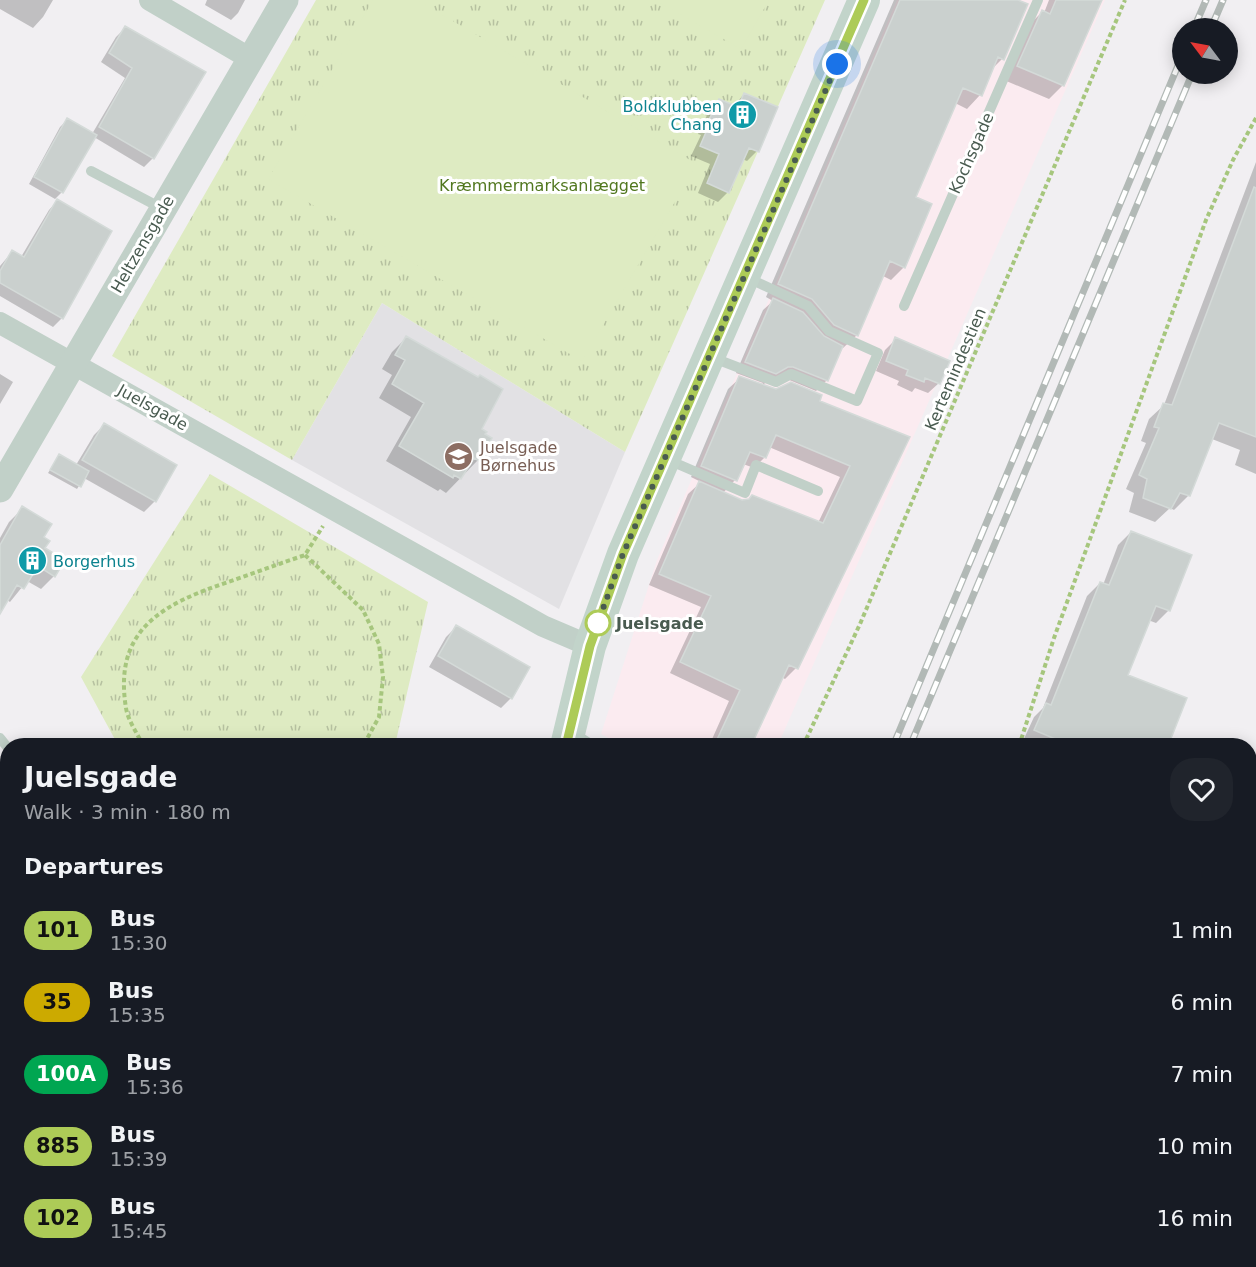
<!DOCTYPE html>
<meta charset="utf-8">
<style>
:root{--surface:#171b24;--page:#20242c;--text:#f1f3f6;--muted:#9ea1a6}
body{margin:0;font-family:"DejaVu Sans",sans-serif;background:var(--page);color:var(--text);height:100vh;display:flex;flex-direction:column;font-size:22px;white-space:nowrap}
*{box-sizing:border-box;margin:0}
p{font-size:20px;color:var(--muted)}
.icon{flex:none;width:33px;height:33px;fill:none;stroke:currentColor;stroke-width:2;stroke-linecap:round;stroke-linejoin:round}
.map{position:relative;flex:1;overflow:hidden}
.drawer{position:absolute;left:0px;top:738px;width:1257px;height:530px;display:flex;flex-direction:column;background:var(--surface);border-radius:24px 24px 0 0;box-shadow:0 3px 15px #0003}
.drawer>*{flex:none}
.badge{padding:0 12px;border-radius:20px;font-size:21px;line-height:39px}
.needle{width:39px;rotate:302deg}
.controls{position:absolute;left:1172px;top:18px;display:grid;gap:12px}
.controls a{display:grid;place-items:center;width:66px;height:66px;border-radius:50%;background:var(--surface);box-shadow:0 3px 15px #0003;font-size:30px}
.you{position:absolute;width:30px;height:30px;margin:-15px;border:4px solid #fff;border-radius:50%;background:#1a73e8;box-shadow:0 0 0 9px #1a73e833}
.map>.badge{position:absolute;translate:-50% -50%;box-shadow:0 0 0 3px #fff}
h2{padding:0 24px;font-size:22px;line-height:54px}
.round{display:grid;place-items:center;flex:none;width:63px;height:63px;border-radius:24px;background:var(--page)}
.headline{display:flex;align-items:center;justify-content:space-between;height:102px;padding:0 24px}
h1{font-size:28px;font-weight:700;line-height:45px}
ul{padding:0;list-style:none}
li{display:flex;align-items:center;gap:18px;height:72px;padding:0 24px}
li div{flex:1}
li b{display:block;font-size:22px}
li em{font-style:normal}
li .badge{min-width:66px;font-weight:700;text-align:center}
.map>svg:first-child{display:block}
.commercial{fill:#fbebf0}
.education{fill:#e2e1e4}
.grass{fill:url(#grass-tufts)}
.pitch{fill:#deebc2}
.shadow{fill:#0003;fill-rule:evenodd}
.building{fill:#cad0ce;stroke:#d4dad8;stroke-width:1.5}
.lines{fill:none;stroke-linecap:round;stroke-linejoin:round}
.path{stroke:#a6c67d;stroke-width:4;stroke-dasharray:4.5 3;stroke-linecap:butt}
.service{stroke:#c1d0c8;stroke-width:10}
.minor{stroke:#c1d0c8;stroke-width:22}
.tertiary{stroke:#c1d0c8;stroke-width:27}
.secondary{stroke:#c2d4ca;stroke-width:32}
.rail-casing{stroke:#b2b9b6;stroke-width:7}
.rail{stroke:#fff;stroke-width:4.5;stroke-dasharray:14;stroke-linecap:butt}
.line-casing{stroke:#fff;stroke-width:14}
.line{stroke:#adcb57;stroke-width:9}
.walk{stroke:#495b50;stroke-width:6;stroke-dasharray:0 10.8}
.stop-dot{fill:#fff;stroke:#adcb57;stroke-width:3}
.labels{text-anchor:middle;stroke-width:6;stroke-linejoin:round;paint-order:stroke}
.culture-label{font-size:16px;fill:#0d838f;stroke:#fff;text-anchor:end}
.street-label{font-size:16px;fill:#495b50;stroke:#fff}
.park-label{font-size:16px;fill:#51771f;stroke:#fff}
.education-label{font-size:16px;fill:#785e54;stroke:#fff;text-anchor:start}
.stop-label{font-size:16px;font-weight:bold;fill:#495b50;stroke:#fff;text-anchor:start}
</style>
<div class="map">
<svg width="1256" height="1267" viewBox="0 0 1256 1267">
<defs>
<pattern id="grass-tufts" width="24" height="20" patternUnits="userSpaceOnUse" patternTransform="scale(1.5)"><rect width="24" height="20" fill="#deebc2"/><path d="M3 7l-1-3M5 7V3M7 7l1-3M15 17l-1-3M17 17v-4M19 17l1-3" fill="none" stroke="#b6c1a0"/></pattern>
</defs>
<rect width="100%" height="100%" fill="#f1eff2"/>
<path class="commercial" d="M 897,0 L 1105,0 L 778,745 L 621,745 L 601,734 L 657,560 Z
M 0,962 L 8,975 L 8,1171 L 0,1174 Z"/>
<path class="education" d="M 382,303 L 625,452 L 559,609 L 292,460 Z"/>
<path class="grass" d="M 316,0 L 825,0 L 625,452 L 382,303 L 292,460 L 112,356 Z
M 210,474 L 428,602 L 395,745 L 118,745 L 81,677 Z"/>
<path class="pitch" d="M 373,0 L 417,0 L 697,164 L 582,361 L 268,179 Z
M 655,0 L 769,0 L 741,49 Z"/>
<path class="shadow" d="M 0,0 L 53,0 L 43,17 L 33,28 L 0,9 Z
M 207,0 L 245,0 L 238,13 L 231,20 L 205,5 Z
M 894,0 L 1014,0 L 1002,59 L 991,70 L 980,95 L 967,109 L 955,103 L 914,198 L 904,267 L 891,280 L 883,276 L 857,335 L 843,348 L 841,347 L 827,380 L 816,391 L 782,377 L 776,377 L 762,385 L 763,383 L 736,373 L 763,310 L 773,301 L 766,297 Z
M 1049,0 L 1100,0 L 1063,85 L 1049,99 L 1004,80 L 1028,26 L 1042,12 L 1044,13 Z
M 125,28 L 153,158 L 144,167 L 94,137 L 62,192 L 55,199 L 29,184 L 60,127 L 67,120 L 92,134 L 125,78 L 101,62 L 116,37 Z
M 744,94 L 757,151 L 747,161 L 742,159 L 728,192 L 718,202 L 698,193 L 710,164 L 691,156 L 701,135 L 698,134 L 709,111 L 719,101 L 733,107 Z
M 1256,162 L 1256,474 L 1235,465 L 1240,450 L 1212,439 L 1188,496 L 1174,510 L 1170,508 L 1155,522 L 1129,512 L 1134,493 L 1126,489 L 1146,443 L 1141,441 L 1149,419 L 1164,405 Z
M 57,201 L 62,318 L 53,327 L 0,296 L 0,266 L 12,252 L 21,257 L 49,210 Z
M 406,338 L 480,429 L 478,460 L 446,493 L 440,489 L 438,491 L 386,461 L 411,417 L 379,398 L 392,375 L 382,369 L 392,352 Z
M 896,339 L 939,383 L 928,393 L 915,388 L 912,392 L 897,385 L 899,381 L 876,371 L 885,350 Z
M 0,374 L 13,382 L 0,404 Z
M 740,378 L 818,402 L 908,438 L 796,668 L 785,679 L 781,677 L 749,746 L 709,746 L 729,701 L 670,673 L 701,607 L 649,585 L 688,494 L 701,482 L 691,477 L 728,389 ZM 769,447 L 840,477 L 818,523 L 742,501 L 723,493 L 735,480 L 743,464 L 754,468 L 765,457 Z
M 104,425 L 155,501 L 144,512 L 84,478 L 77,489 L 48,473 L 59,456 L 76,465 L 94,435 Z
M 23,508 L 42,538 L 43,549 L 54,576 L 41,589 L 27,581 L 10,602 L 7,600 L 0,611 L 0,538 L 9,522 Z
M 1131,532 L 1169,610 L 1156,623 L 1148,620 L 1126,676 L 1167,746 L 1028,746 L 1022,743 L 1034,717 L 1043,708 L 1087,596 L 1100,583 L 1103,585 L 1118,545 Z
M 457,626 L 511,698 L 501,708 L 429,667 L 446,637 Z
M 0,758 L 8,767 L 8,881 L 0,866 Z
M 0,1013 L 8,1026 L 8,1165 L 0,1169 Z
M 1250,1071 L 1253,1085 L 1250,1088 L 1256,1111 L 1256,1267 L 1239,1267 L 1238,1260 L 1250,1260 Z
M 8,1225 L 8,1260 L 20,1260 L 7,1267 L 0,1267 L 0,1229 Z
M 68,1260 L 124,1260 L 127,1267 L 72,1267 Z
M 198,1260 L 267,1260 L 271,1267 L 202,1267 Z
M 380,1260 L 427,1260 L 425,1267 L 379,1267 Z
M 483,1260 L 559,1260 L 552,1267 L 526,1263 L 526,1267 L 481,1267 Z
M 861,1260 L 956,1260 L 953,1267 L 858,1267 Z
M 1031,1260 L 1135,1260 L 1136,1267 L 1033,1267 Z"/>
<path class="building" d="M 900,0 L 1018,0 L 1028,4 L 1004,60 L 998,57 L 982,96 L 963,88 L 916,197 L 932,204 L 905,268 L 890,261 L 858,336 L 834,325 L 812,299 L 778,284 Z
M 1056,0 L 1102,0 L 1064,86 L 1017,66 L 1042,10 L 1050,14 Z
M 125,26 L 206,72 L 154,159 L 99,127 L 132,68 L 109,53 Z
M 744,93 L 778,107 L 759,152 L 749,148 L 729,193 L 707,183 L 719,154 L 700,146 L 709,125 L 707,124 L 719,99 L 738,107 Z
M 67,118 L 97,135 L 63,193 L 34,177 Z
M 1254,187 L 1256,188 L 1256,437 L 1219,423 L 1190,496 L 1180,493 L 1171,509 L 1143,498 L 1147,479 L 1139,475 L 1159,428 L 1154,427 L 1163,403 L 1172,405 Z
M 57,199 L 112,231 L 63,319 L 0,283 L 0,271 L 12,250 L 24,257 Z
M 773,298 L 803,312 L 824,336 L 843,346 L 828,381 L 793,367 L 788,367 L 776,374 L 745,362 Z
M 406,336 L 478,377 L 480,375 L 503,389 L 482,429 L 487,432 L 485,434 L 492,438 L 479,461 L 474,458 L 461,479 L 454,475 L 453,478 L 399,446 L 424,403 L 392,384 L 405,360 L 395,355 Z
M 895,337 L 950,361 L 940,384 L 925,378 L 924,382 L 906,375 L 908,370 L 886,361 Z
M 739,376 L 776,389 L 791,382 L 822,395 L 820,401 L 910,437 L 798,669 L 789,665 L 751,746 L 714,746 L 740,690 L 680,662 L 711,596 L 659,574 L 699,481 L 742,500 L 749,499 L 752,495 L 823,523 L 850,466 L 776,435 L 766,458 L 750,452 L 737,481 L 701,466 Z
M 104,423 L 177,465 L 156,502 L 82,460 Z
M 59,454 L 89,471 L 81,487 L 50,470 Z
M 22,506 L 52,524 L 44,537 L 50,541 L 45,548 L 65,560 L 55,577 L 38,566 L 24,589 L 17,585 L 0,614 L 0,545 Z
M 1131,531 L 1192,555 L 1170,611 L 1156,606 L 1128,675 L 1187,698 L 1168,746 L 1058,746 L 1060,741 L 1034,730 L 1046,703 L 1051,705 L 1100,582 L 1109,585 Z
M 456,625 L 530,667 L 512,699 L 438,656 Z"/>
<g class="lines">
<path class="path" d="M 305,555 L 363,610 L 379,644 L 383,677 L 379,717 L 363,746
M 143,746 C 138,734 128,721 126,708 C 113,629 163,604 228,582 C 254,573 279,564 305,555 L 323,526
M 803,746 L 860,624 L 1125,0
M 1019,746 L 1054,638 L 1206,220 L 1233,160 L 1256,118
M 617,1267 L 620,1260"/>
<path class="service" d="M 91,171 L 163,209
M 904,306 L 1038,0
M 711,357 L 776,382 L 791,374 L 857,401 L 878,353 L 829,331 L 808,306 L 746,277
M 666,459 L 745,493 L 756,465 L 818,491
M 571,732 L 594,746
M 0,738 L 8,748
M 339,1260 L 343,1267
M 1007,1260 L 1008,1267"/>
<path class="minor" d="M 150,0 L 251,59
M 0,323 L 543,626 L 590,646
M 1250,822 L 1256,822
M 0,1198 L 8,1194
M 803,1267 L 806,1260"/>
<path class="tertiary" d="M 0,489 L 285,0
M 1250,799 L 1256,783
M 0,909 L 8,923
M 1250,951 L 1256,979
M 461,1267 L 462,1260"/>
<path class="secondary" d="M 566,746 L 590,646 L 623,554 L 864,0
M 186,1260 L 190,1267"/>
<defs>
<path id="rail" d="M 1194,28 L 1206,0
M 1211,28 L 1223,0
M 893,746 L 1182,56
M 910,746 L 1192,74
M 674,1267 L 677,1260
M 691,1267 L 694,1260"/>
</defs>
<use href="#rail" class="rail-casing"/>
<use href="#rail" class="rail"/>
</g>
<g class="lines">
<defs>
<path id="line" d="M 566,746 L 590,646 L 623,554 L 864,0"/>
</defs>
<use href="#line" class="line-casing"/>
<use href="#line" class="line"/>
<path class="walk" d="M 598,623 L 597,625 L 623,554 L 837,64"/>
</g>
<defs>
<symbol id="building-disc" viewBox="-11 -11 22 22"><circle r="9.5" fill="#0f9aa8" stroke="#fff"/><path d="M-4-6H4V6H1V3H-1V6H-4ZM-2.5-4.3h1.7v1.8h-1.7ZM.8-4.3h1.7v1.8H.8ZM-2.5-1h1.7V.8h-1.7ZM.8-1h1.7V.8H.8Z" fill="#fff"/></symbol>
<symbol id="school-disc" viewBox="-11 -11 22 22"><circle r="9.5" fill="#8d6e63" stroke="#fff"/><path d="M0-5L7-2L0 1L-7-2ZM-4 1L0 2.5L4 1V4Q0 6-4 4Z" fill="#fff"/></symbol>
</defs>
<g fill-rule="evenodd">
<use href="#building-disc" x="726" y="98" width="33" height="33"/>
<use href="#school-disc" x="442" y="440" width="33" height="33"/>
<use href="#building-disc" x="16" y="544" width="33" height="33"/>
</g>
<circle class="stop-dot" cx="598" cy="623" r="12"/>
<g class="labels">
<g class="culture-label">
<text x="722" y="112">Boldklubben<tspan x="722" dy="18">Chang</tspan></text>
<text x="53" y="567" text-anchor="start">Borgerhus</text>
</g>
<g class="street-label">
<text transform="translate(971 153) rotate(-66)" y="6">Kochsgade</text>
<text transform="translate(142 244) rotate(-60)" y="6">Heltzensgade</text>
<text transform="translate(955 369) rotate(-67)" y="6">Kertemindestien</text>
<text transform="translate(153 407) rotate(29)" y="6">Juelsgade</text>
</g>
<g class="park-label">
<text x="542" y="191">Kræmmermarksanlægget</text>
</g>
<g class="education-label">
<text x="480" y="453">Juelsgade<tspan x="480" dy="18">Børnehus</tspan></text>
</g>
<g class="stop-label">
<text x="616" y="629">Juelsgade</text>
</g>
</g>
</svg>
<div class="controls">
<a><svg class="needle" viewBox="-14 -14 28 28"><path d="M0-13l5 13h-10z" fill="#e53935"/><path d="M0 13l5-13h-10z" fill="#9ea1a6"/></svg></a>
</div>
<div class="you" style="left:837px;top:64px"></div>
<section class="drawer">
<div class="headline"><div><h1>Juelsgade</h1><p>Walk · 3 min · 180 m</p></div><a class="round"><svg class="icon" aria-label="heart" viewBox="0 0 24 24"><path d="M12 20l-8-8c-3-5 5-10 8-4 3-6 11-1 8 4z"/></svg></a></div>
<h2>Departures</h2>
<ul>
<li><span class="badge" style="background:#adcb57;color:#111">101</span><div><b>Bus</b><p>15:30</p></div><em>1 min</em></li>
<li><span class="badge" style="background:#ca0;color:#111">35</span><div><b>Bus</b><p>15:35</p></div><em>6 min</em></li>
<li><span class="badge" style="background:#00a651;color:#fff">100A</span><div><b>Bus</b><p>15:36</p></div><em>7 min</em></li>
<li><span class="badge" style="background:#adcb57;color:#111">885</span><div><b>Bus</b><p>15:39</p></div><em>10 min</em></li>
<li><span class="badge" style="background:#adcb57;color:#111">102</span><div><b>Bus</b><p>15:45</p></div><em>16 min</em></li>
</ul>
</section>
</div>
